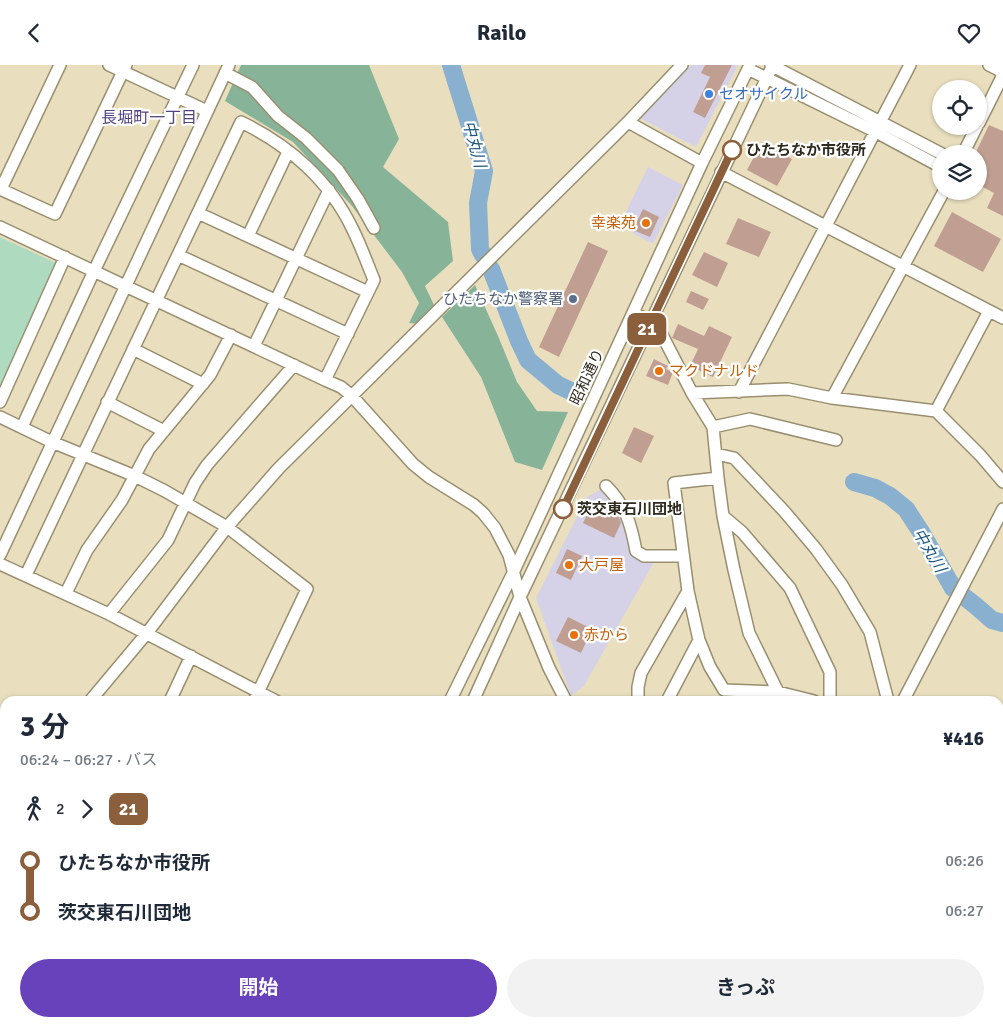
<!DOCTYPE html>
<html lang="ja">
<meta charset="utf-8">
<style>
:root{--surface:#fff;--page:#f2f2f3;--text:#1f2937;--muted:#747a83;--accent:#6742bb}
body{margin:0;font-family:Signika,"Noto Sans JP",sans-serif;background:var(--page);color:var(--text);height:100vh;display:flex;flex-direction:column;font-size:19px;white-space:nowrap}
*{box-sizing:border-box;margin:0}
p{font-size:16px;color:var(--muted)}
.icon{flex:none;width:28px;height:28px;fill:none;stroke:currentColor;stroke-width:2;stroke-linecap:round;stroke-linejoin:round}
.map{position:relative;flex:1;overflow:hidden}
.panel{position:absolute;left:0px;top:631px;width:1004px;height:331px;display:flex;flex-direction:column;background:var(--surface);border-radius:15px 15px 0 0;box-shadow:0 1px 4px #0004}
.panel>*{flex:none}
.badge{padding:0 10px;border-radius:8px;font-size:18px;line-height:32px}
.fabs{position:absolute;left:932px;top:15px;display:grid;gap:10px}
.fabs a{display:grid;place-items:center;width:55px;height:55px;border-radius:50%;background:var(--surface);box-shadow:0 1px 4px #0004;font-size:25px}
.map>.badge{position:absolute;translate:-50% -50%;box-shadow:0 0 0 2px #fff}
.legs{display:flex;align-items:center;gap:8px;height:55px;padding:0 20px;font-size:16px}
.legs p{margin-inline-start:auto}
.overview{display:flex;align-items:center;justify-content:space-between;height:85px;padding:0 20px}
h1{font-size:28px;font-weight:700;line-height:38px}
.button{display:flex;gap:10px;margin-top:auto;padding:10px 20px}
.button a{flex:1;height:58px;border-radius:30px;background:var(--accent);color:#fff;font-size:20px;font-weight:700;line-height:58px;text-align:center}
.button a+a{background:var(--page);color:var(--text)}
ul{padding:0 20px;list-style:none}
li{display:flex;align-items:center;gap:18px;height:50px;font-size:19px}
li i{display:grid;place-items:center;width:8px;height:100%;margin:0 6px;background:currentColor}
li i::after{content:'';width:12px;height:12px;margin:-6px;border:4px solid;border-radius:50%;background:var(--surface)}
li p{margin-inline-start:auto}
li:first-child i{background:linear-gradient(#0000 50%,currentColor 0)}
li:last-child i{background:linear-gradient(currentColor 50%,#0000 0)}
header{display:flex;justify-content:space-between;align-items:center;height:65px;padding:0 20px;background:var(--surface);font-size:22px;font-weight:700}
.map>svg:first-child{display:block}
.commercial{fill:#d5d2e8}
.green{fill:#aedabf}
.forest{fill:#87b499}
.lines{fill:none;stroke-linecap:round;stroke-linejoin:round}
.river{stroke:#89b0cf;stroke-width:18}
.building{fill:#c09e91}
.minor-casing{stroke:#998f70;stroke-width:14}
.minor{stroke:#fff;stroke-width:11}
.line-1-casing{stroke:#fff;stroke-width:11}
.line-1{stroke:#8b5e3c;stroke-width:8}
.shop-dot{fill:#3f7fe0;stroke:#fff;stroke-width:2}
.stop-1-dot{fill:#fff;stroke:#8b5e3c;stroke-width:2.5}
.food-dot{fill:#e8710a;stroke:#fff;stroke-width:2}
.service-dot{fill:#5c6f8a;stroke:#fff;stroke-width:2}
.labels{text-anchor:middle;stroke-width:4.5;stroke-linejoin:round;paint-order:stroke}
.shop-label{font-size:15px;fill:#366cbe;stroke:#fff;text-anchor:start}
.stop-label{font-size:15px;font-weight:bold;fill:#2e2a1e;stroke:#fff;text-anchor:start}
.food-label{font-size:15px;fill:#c56008;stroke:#fff;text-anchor:start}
.service-label{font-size:15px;fill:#4e5e75;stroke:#fff;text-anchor:end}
.street-label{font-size:15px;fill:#2e2a1e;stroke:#fff}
.neighbourhood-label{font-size:16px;fill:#534482;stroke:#fff}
.water-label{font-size:16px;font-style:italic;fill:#1a5882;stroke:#fff}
</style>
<header><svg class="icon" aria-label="back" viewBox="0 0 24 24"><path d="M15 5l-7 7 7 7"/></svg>Railo<svg class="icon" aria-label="heart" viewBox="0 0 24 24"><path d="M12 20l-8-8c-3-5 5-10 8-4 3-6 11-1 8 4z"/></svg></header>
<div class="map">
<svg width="1003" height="962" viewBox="0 0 1003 962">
<rect width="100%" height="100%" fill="#e9dfbe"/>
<path class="commercial" d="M 691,0 L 738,0 L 696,82 L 639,53 Z
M 648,102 L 683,120 L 653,179 L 619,161 Z
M 602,424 L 612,435 L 625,458 L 630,486 L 653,499 L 584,621 L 571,631 L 536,533 L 587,432 Z
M 335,958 L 508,958 L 508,962 L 333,962 Z"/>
<path class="green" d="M 0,172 L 58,199 L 0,322 Z"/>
<path class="forest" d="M 241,0 L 369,0 L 399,74 L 383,102 L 448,157 L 453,196 L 425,221 L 434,240 L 422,259 L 409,258 L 419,238 L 402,207 L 352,141 L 293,77 L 225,36 Z
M 475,220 L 498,271 L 517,317 L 537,346 L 568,347 L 542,405 L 515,397 L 481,312 L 442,252 Z"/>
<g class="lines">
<path class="river" d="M 451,0 L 484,106 L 478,138 L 480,184 L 483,190
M 491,204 L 519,276 L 528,295 L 558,320 L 577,329
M 854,417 L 875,423 L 890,431 L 906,444 L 921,467 L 953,523 L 976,541 L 992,555 L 1003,558"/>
</g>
<path class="building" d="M 705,0 L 732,0 L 705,53 L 693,47 L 710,12 L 701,8 Z
M 989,60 L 1003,66 L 1003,151 L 987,143 L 994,128 L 979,120 L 979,89 L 975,89 Z
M 762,77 L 792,94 L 777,121 L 747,105 Z
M 643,144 L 659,152 L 650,172 L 633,165 Z
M 952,147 L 1001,174 L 983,207 L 934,181 Z
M 738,153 L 771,167 L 759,192 L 726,179 Z
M 588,177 L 608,186 L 559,292 L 539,282 Z
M 704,187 L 728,198 L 717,222 L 692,210 Z
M 691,226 L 709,234 L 703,245 L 686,237 Z
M 678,259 L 704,271 L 709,261 L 732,272 L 713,312 L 690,301 L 698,284 L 672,273 Z
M 654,294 L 668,301 L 666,304 L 673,307 L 668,320 L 646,311 Z
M 634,362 L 654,371 L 641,398 L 622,388 Z
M 593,438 L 618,450 L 621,458 L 614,473 L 583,458 Z
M 567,484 L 582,491 L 571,515 L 556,508 Z
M 568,552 L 592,564 L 581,588 L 556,576 Z"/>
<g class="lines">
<defs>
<path id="minor" d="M 109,0 L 207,46
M 771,0 L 942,89
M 989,0 L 1003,7
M 748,4 L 876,67 L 941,102
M 225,8 L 252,22 L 278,51 L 306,73 L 338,105 L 358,134 L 374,163
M 628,57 L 702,98
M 979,58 L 1001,14 L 1003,4
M 963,89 L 977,61
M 721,107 L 1003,253
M 0,124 L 55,149 L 126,0
M 1,124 L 60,0
M 198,148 L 368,227
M 0,162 L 325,315 L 341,322 L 352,331 L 413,399 L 429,412 L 474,440 L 483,448 L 495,463 L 509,490 L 520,532 L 549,603 L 566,636
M 248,171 L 288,87
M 178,190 L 348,269
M 633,248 L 651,256 L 659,264 L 692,328 L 713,362 L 718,413 L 723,451 L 734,505 L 749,568 L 778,627
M 254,281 L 329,125
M 133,284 L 203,319
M 739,327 L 910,0
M 692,328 L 788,324 L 832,333 L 936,346 L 980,390 L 1003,417
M 832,333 L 944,126
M 0,337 L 65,192
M 107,337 L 164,366
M 936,346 L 989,246
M 0,352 L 52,377 L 135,411 L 165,426 L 227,462 L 307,524 L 254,636
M 22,362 L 94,206 L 193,0
M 713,362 L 750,354 L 836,375
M 716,389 L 734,393 L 784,446 L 816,484 L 842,520 L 870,567 L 888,636
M 718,413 L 674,418 L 688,526 L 699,575 L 710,602 L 724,625
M 606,421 C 626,441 631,459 636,486 L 644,491 L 683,491
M 723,451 L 742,467 L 790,523 L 830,607 L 830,636
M 0,490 L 229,0
M 0,499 L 109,549 L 276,636
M 26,510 L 241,57 C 289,80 330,116 353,165 C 361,181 367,198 374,215 L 325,315
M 66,528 L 87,485 L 122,435 L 149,384 L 210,310 L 231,270
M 109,549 L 168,475 L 195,418 L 207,400 L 294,300
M 724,625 L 778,627 L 814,636
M 90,636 L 147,568 L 227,462 L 279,403 L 628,57 L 682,0
M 170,636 L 191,591
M 450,636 L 513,508 L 702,98 L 750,0
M 473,636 L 520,532 L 773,0
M 638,636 L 638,622 L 641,608 L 688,526
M 667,636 L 699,575
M 903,636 L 1003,444
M 0,672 L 5,675
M 999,695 L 1003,696
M 0,703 L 5,692
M 999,770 L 1003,772
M 999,821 L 1003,822
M 0,841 L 5,843
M 0,903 L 5,892
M 243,958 L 252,962
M 828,958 L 846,962
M 0,962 L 1,962
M 101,962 L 103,958
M 302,962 L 304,958
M 322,962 L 324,958
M 754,962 L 755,958
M 905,962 L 906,958
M 962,962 L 963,958"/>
</defs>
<use href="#minor" class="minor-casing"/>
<use href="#minor" class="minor"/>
</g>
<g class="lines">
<defs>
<path id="line-1" d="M 563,444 L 732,85"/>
</defs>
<use href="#line-1" class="line-1-casing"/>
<use href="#line-1" class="line-1"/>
</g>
<circle class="shop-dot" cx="709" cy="29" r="5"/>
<g class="stop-1-dot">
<circle cx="732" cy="85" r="9"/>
<circle cx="563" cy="444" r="9"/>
</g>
<g class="food-dot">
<circle cx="646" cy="158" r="5"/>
<circle cx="659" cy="306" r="5"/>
<circle cx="569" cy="500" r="5"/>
<circle cx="574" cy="570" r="5"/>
</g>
<circle class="service-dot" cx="573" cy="234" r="5"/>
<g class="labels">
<g class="shop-label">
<text x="719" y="34">セオサイクル</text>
</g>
<g class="stop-label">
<text x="746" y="90">ひたちなか市役所</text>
<text x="577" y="449">茨交東石川団地</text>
</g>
<g class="food-label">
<text x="636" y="163" text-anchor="end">幸楽苑</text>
<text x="669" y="311">マクドナルド</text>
<text x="579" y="505">大戸屋</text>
<text x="584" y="575">赤から</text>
</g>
<g class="service-label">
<text x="563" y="239">ひたちなか警察署</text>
</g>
<g class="street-label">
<text transform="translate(587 312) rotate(-65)" y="5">昭和通り</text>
</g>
<g class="neighbourhood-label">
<text x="149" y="58">長堀町一丁目</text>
</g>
<g class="water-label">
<text transform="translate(475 79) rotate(75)" y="6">中丸川</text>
<text transform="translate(930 485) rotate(59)" y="6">中丸川</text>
</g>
</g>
</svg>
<div class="fabs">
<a><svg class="icon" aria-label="locate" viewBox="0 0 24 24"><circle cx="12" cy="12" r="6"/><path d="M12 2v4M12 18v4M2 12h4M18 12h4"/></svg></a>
<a><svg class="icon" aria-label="layers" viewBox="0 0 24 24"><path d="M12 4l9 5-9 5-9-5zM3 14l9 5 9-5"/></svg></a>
</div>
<b class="badge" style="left:647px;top:264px;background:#8b5e3c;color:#fff">21</b>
<section class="panel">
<div class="overview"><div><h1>3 分</h1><p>06:24 – 06:27 · バス</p></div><b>¥416</b></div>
<div class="legs"><svg class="icon" aria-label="walk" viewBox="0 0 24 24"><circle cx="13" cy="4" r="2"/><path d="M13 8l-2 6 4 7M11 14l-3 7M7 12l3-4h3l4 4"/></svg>2<svg class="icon" aria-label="forward" viewBox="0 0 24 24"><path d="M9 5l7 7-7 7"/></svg><b class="badge" style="background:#8b5e3c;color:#fff">21</b></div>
<ul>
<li><i style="color:#8b5e3c"></i><b>ひたちなか市役所</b><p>06:26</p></li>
<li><i style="color:#8b5e3c"></i><b>茨交東石川団地</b><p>06:27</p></li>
</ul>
<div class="button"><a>開始</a><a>きっぷ</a></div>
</section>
</div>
